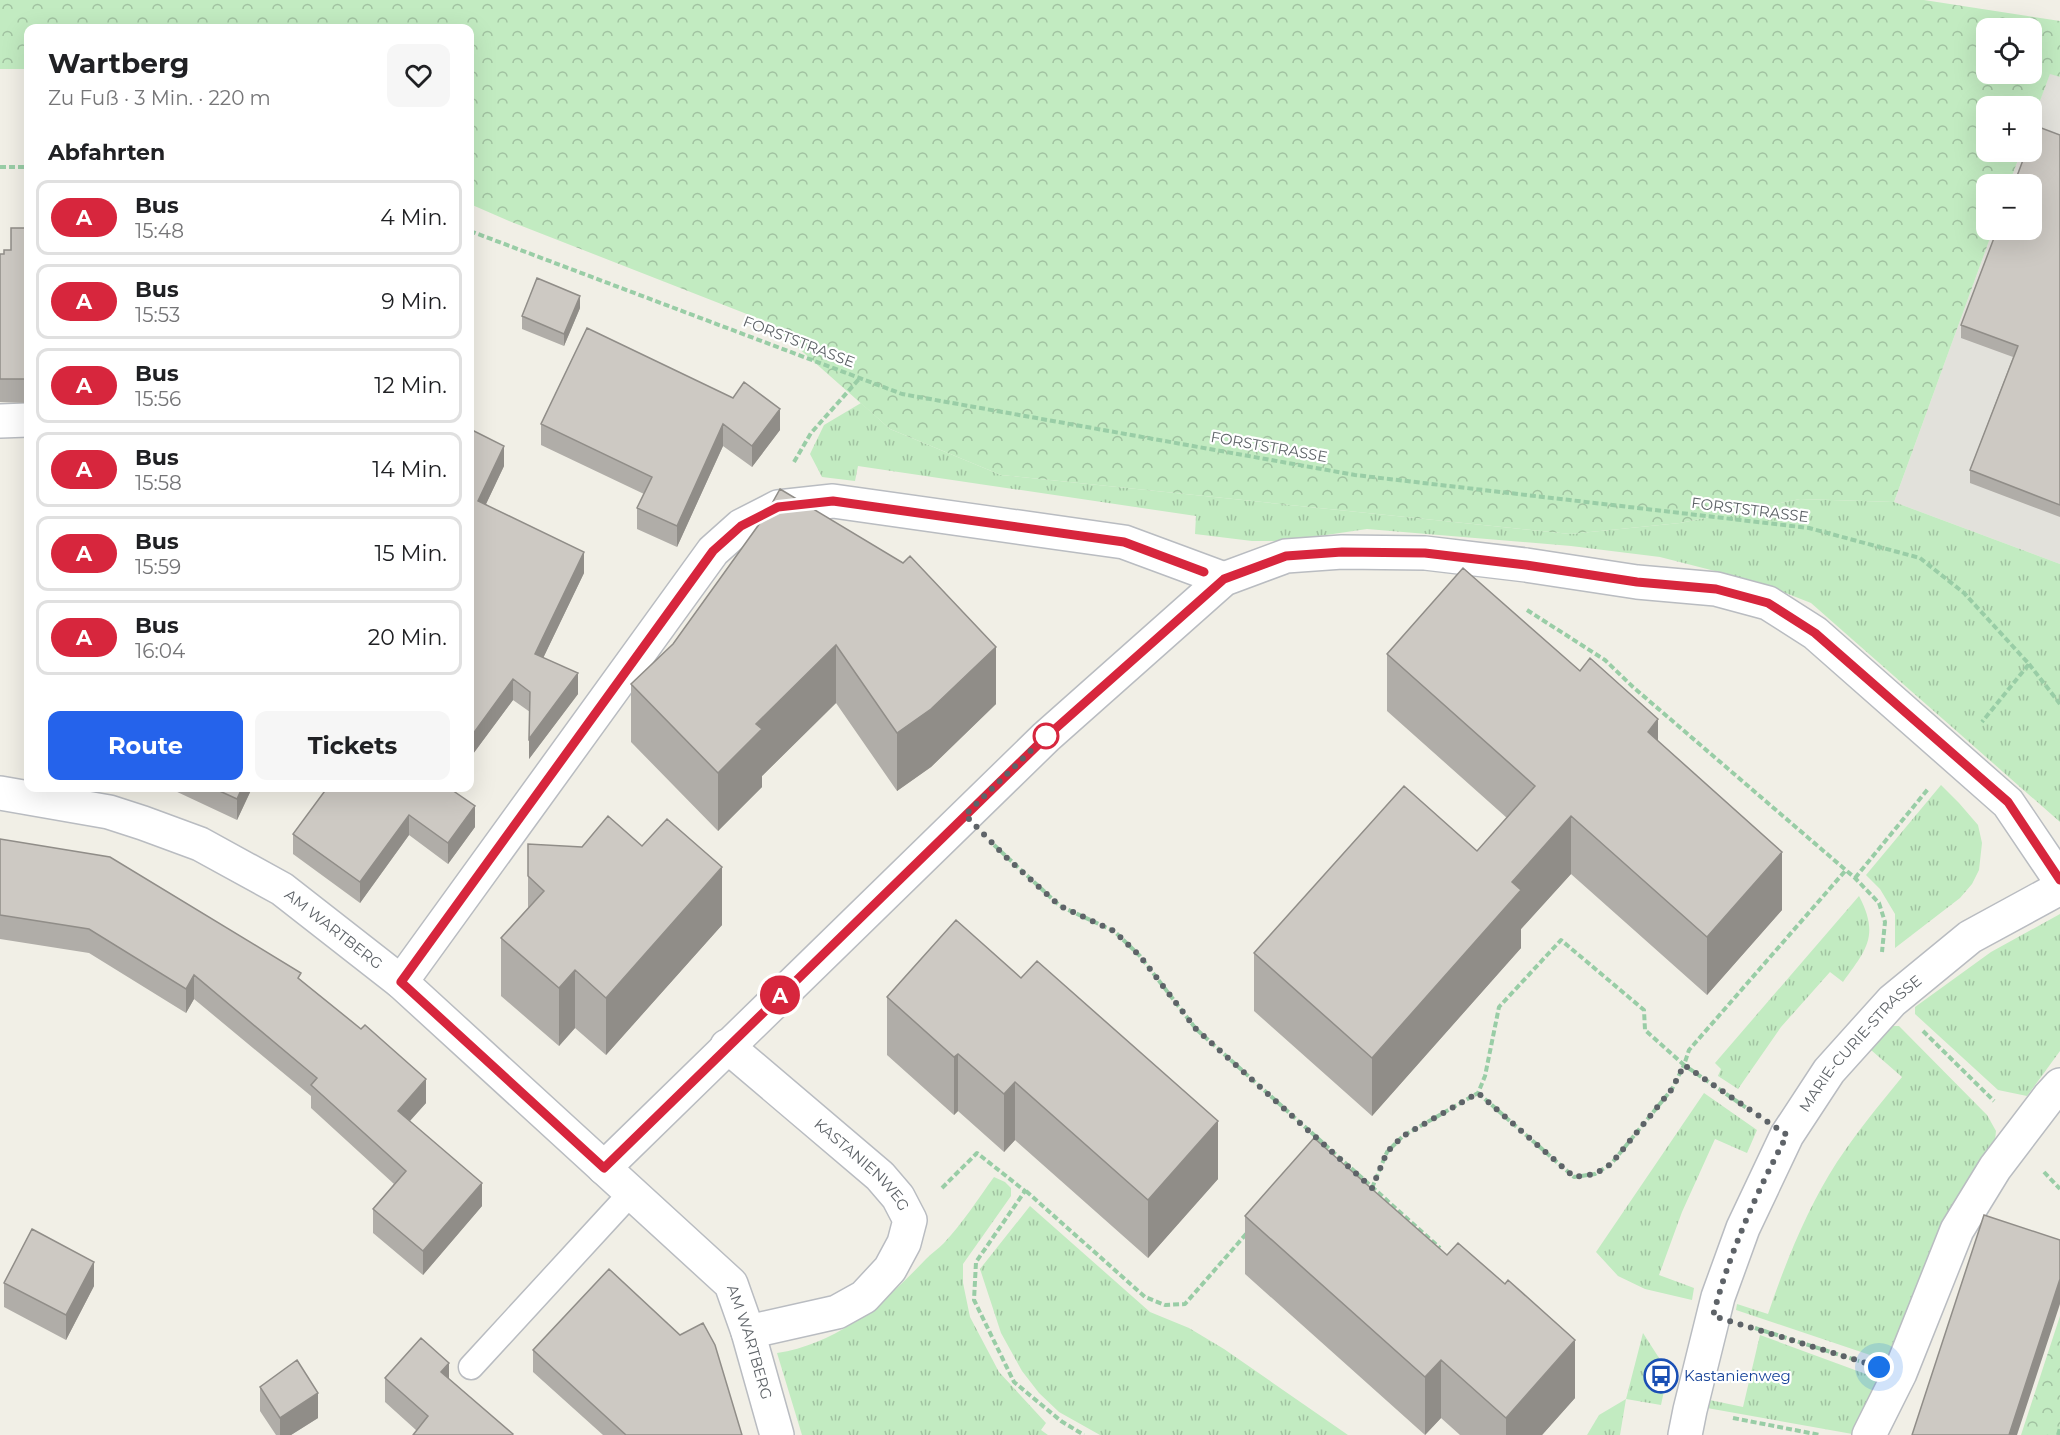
<!DOCTYPE html>
<html lang="de">
<meta charset="utf-8">
<style>
:root{--surface:#fff;--page:#f6f6f6;--text:#202124;--muted:#757577;--line:#e0e0e0;--accent:#2563eb}
body{margin:0;font-family:Montserrat,sans-serif;background:var(--page);color:var(--text);height:100vh;display:flex;flex-direction:column;font-size:22px;white-space:nowrap}
*{box-sizing:border-box;margin:0}
p{font-size:20px;color:var(--muted)}
.icon{flex:none;width:33px;height:33px;fill:none;stroke:currentColor;stroke-width:2;stroke-linecap:round;stroke-linejoin:round}
.map{position:relative;flex:1;overflow:hidden}
.side{position:absolute;left:24px;top:24px;width:450px;height:768px;display:flex;flex-direction:column;background:var(--surface);border-radius:12px;box-shadow:0 6px 24px #0002}
.side>*{flex:none}
.badge{padding:0 12px;border-radius:20px;font-size:21px;line-height:39px}
.controls{position:absolute;left:1976px;top:18px;display:grid;gap:12px}
.controls a{display:grid;place-items:center;width:66px;height:66px;border-radius:12px;background:var(--surface);box-shadow:0 6px 24px #0002;font-size:30px}
.you{position:absolute;width:30px;height:30px;margin:-15px;border:4px solid #fff;border-radius:50%;background:#1a73e8;box-shadow:0 0 0 9px #1a73e833}
.map>.badge{position:absolute;translate:-50% -50%;box-shadow:0 0 0 3px #fff}
h2{padding:0 24px;font-size:22px;line-height:54px}
.round{display:grid;place-items:center;flex:none;width:63px;height:63px;border-radius:12px;background:var(--page)}
.head{display:flex;align-items:center;justify-content:space-between;height:102px;padding:0 24px}
h1{font-size:28px;font-weight:700;line-height:45px}
.action{display:flex;gap:12px;margin-top:auto;padding:12px 24px}
.action a{flex:1;height:69px;border-radius:12px;background:var(--accent);color:#fff;font-size:24px;font-weight:700;line-height:69px;text-align:center}
.action a+a{background:var(--page);color:var(--text)}
ul{padding:0;list-style:none}
li{display:flex;align-items:center;gap:18px;height:75px;margin:0 12px 9px;padding:0 12px;border:3px solid var(--line);border-radius:12px}
li div{flex:1}
li b{display:block;font-size:22px}
li em{font-style:normal}
li .badge{min-width:66px;font-weight:700;text-align:center}
.map>svg:first-child{display:block}
.industrial{fill:#e2e1db}
.grass{fill:url(#grass-tufts)}
.forest{fill:url(#forest-crowns);fill-rule:evenodd}
.lines{fill:none;stroke-linecap:round;stroke-linejoin:round}
.lane-casing{stroke:#b9bcc1;stroke-width:27}
.street-casing{stroke:#b9bcc1;stroke-width:36}
.path{stroke:#99cda6;stroke-width:4;stroke-dasharray:6 3;stroke-linecap:butt}
.lane{stroke:#fff;stroke-width:24}
.street{stroke:#fff;stroke-width:33}
.wall{fill:#b0ada8}
.shaded-wall{fill:#908d88}
.building{fill:#cdc9c3;stroke:#908d88;stroke-width:1.5}
.line-casing{stroke:#fff;stroke-width:14}
.line{stroke:#d7263d;stroke-width:9}
.walk{stroke:#5e6368;stroke-width:6;stroke-dasharray:0 10.8}
.stop-dot{fill:#fff;stroke:#d7263d;stroke-width:3}
.labels{text-anchor:middle;stroke-width:4.5;stroke-linejoin:round;paint-order:stroke}
.street-label{font-size:15px;fill:#5e6368;stroke:#fff}
.transit-label{font-size:15px;fill:#164399;stroke:#fff;text-anchor:start}
</style>
<div class="map">
<svg width="2060" height="1435" viewBox="0 0 2060 1435">
<defs>
<pattern id="grass-tufts" width="24" height="20" patternUnits="userSpaceOnUse" patternTransform="scale(1.5)"><rect width="24" height="20" fill="#c2ebc1"/><path d="M3 7l-1-3M5 7V3M7 7l1-3M15 17l-1-3M17 17v-4M19 17l1-3" fill="none" stroke="#a1c2a1"/></pattern>
<pattern id="forest-crowns" width="20" height="18" patternUnits="userSpaceOnUse" patternTransform="scale(1.5)"><rect width="20" height="18" fill="#c2ebc1"/><path d="M2 6a3 3 0 1 1 6 0M12 15a3 3 0 1 1 6 0" fill="none" stroke="#a1c2a1"/></pattern>
</defs>
<rect width="100%" height="100%" fill="#f1efe6"/>
<path class="industrial" d="M 2050,73 L 2060,77 L 2060,564 L 1894,502 L 1993,230 L 2031,230 L 2031,184 L 2009,184 L 2021,152 L 2031,152 L 2031,125 Z"/>
<path class="grass" d="M 861,403 L 890,429 L 1001,475 L 1570,534 L 1680,523 L 1800,499 L 1894,502 L 2060,564 L 2060,822 L 1811,603 L 1758,582 L 1660,557 L 1571,546 L 1367,529 L 1285,541 L 1252,541 L 1195,534 L 1196,516 L 858,466 L 855,481 L 822,477 L 810,454 L 824,425 Z
M 1941,785 L 1959,803 L 1978,825 L 1982,843 L 1979,870 L 1972,884 L 1960,898 L 1895,948 L 1895,914 L 1880,889 L 1866,875 Z
M 1859,896 C 1880,936 1866,950 1843,982 L 1830,972 L 1781,1027 L 1738,1089 L 1718,1076 L 1721,1069 L 1715,1063 Z
M 2060,914 L 2060,1051 L 2027,1096 L 1998,1090 L 1915,1014 L 1915,1007 L 1991,952 Z
M 1893,1026 L 1899,1026 L 1987,1115 L 1996,1131 L 1994,1149 L 1955,1204 L 1930,1252 L 1898,1344 L 1889,1355 L 1879,1358 L 1736,1310 L 1737,1304 L 1768,1314 C 1786,1261 1807,1209 1837,1162 C 1857,1132 1879,1105 1902,1077 L 1871,1050 Z
M 1704,1093 L 1757,1130 L 1747,1153 L 1715,1139 L 1682,1212 L 1659,1275 L 1694,1288 L 1692,1300 L 1645,1289 L 1618,1276 L 1596,1252 Z
M 994,1177 L 1005,1182 L 1011,1188 L 1011,1196 L 963,1264 L 963,1283 L 970,1317 L 999,1372 L 1046,1423 L 1041,1430 L 1048,1435 L 802,1435 L 777,1353 C 838,1344 885,1302 926,1259 C 932,1253 938,1249 944,1243 C 962,1224 978,1199 994,1177 Z
M 1030,1206 L 1150,1312 L 1189,1328 L 1224,1349 L 1348,1435 L 1100,1435 L 1059,1412 L 1039,1393 L 1022,1371 L 1001,1333 L 980,1269 Z
M 1643,1333 L 1668,1372 L 1661,1405 L 1626,1399 L 1620,1435 L 1587,1435 L 1599,1415 L 1626,1399 Z
M 1760,1335 L 1874,1377 L 1882,1385 L 1858,1435 L 1707,1408 L 1710,1400 L 1743,1407 Z"/>
<path class="forest" d="M 0,0 L 1924,0 L 2060,21 L 2060,77 L 2050,74 L 2031,125 L 2031,106 L 1986,106 L 1986,152 L 2021,152 L 2009,184 L 1986,184 L 1986,230 L 1993,230 L 1894,502 L 1800,499 L 1680,523 L 1570,534 L 1001,475 L 890,429 L 770,323 L 509,221 L 470,204 L 470,28 L 28,28 L 28,69 L 0,69 ZM 1986,28 L 2031,28 L 2031,74 L 1986,74 Z
M 2060,1316 L 2060,1435 L 2021,1435 Z"/>
<g class="lines">
<defs>
<path id="lane" d="M 471,1367 L 631,1193"/>
<g id="street">
<path d="M 0,421 L 28,420"/>
<path id="s1" d="M 0,793 L 109,812 L 143,823 L 200,844 L 282,889 L 401,982 L 731,1284 L 748,1332 L 777,1435"/>
<path d="M 401,982 L 713,551 L 741,526 L 778,507 L 833,501 L 1124,542 L 1224,579"/>
<path id="s2" d="M 727,1046 L 880,1176 L 898,1197 L 910,1220 L 904,1243 L 890,1269 L 864,1297 L 837,1312 L 748,1332"/>
<path d="M 604,1168 L 1046,737 L 1224,579 L 1286,556 L 1342,552 L 1425,553 L 1526,565 L 1637,582 L 1716,589 L 1768,603 L 1815,633 L 2008,803 L 2060,880"/>
<path id="s3" d="M 1685,1435 L 1690,1410 L 1718,1297 L 1743,1228 L 1787,1135 L 1829,1071 L 1892,1001 L 1970,937 L 2060,888"/>
<path d="M 1869,1435 L 1900,1373 L 1957,1230 L 1995,1168 L 2049,1097 L 2060,1085"/>
</g>
</defs>
<use href="#lane" class="lane-casing"/>
<use href="#street" class="street-casing"/>
<path class="path" d="M 0,167 L 28,167
M 470,231 L 902,394 L 1355,475 L 1809,528 L 1920,558 L 1964,593 L 2029,664 L 1982,722
M 794,462 L 811,433 L 860,378
M 1527,610 L 1605,660 L 1633,687 L 1855,878 L 1879,903 L 1885,922 L 1882,952
M 2029,664 L 2060,704
M 994,845 L 1060,906 L 1114,931 L 1140,956 L 1196,1029 L 1440,1248
M 1855,878 L 1928,789
M 1923,1031 L 1994,1101
M 1478,1093 L 1574,1177 L 1595,1174 L 1611,1164 L 1672,1089 L 1684,1065 L 1751,1111
M 2044,1172 L 2060,1189
M 942,1188 L 977,1153 L 1025,1191 L 976,1262 L 974,1300 L 1014,1382 L 1061,1421 L 1084,1435
M 1372,1188 L 1387,1152 L 1403,1136 L 1478,1093 L 1485,1076 L 1499,1007 L 1561,940 L 1644,1010 L 1645,1030 L 1684,1065 L 1689,1050 L 1846,870
M 1026,1191 L 1145,1297 L 1165,1305 L 1185,1304 L 1247,1233
M 1755,1328 L 1859,1361
M 1733,1418 L 1820,1435
M 2058,1435 L 2060,1428"/>
<use href="#lane" class="lane"/>
<use href="#street" class="street"/>
</g>
<path class="wall" d="M 2060,135 L 2060,517 L 1970,483 L 1970,470 L 2013,357 L 1961,338 L 1961,325 Z
M 11,228 L 28,228 L 28,403 L 0,402 L 0,254 L 4,254 L 11,250 Z
M 580,308 L 564,346 L 522,329 L 522,316 Z
M 587,328 L 780,430 L 752,467 L 723,446 L 677,547 L 637,529 L 637,508 L 644,494 L 541,445 L 541,424 Z
M 470,429 L 504,466 L 486,504 L 584,573 L 543,658 L 578,694 L 529,759 L 530,712 L 513,700 L 470,758 Z
M 765,516 L 996,704 L 931,767 L 897,791 L 836,703 L 762,776 L 762,787 L 718,831 L 631,742 L 631,684 L 673,644 Z
M 1387,654 L 1658,741 L 1782,910 L 1707,995 L 1571,874 L 1521,929 L 1521,948 L 1372,1116 L 1254,1011 L 1254,953 L 1477,851 L 1507,818 L 1387,711 Z
M 173,788 L 252,788 L 237,820 L 173,790 Z
M 327,788 L 475,827 L 448,864 L 409,835 L 360,903 L 293,854 L 293,834 Z
M 0,839 L 301,980 L 426,1103 L 410,1121 L 482,1206 L 423,1275 L 373,1233 L 373,1209 L 394,1184 L 311,1108 L 311,1096 L 194,999 L 186,1013 L 89,953 L 0,939 Z
M 528,844 L 722,925 L 606,1055 L 575,1028 L 559,1046 L 501,996 L 501,938 L 528,908 Z
M 887,997 L 1218,1179 L 1148,1258 L 1015,1140 L 1004,1152 L 958,1111 L 954,1115 L 887,1055 Z
M 1245,1216 L 1575,1398 L 1542,1435 L 1460,1435 L 1441,1418 L 1425,1435 L 1245,1274 Z
M 4,1283 L 94,1286 L 66,1340 L 4,1307 Z
M 533,1350 L 742,1435 L 603,1435 L 533,1372 Z
M 385,1378 L 449,1379 L 513,1435 L 416,1430 L 385,1402 Z
M 260,1387 L 318,1418 L 291,1435 L 276,1435 L 260,1411 Z"/>
<path class="shaded-wall" d="M 580,296 L 580,308 L 564,346 L 564,334 Z
M 780,409 L 780,430 L 752,467 L 752,446 Z
M 723,424 L 723,446 L 677,547 L 677,526 Z
M 504,446 L 504,466 L 478,521 L 478,501 Z
M 584,552 L 584,573 L 535,675 L 535,654 Z
M 836,645 L 836,703 L 762,776 L 762,787 L 718,831 L 718,773 L 756,724 Z
M 996,647 L 996,704 L 931,767 L 897,791 L 897,733 Z
M 578,673 L 578,694 L 529,759 L 529,739 Z
M 513,679 L 513,700 L 470,758 L 470,738 Z
M 1658,719 L 1658,777 L 1648,732 Z
M 242,788 L 252,788 L 237,820 L 237,799 Z
M 475,806 L 475,827 L 448,864 L 448,843 Z
M 409,815 L 409,835 L 360,903 L 360,882 Z
M 1571,816 L 1571,874 L 1521,929 L 1521,948 L 1372,1116 L 1372,1058 L 1512,882 Z
M 1782,852 L 1782,910 L 1707,995 L 1707,937 Z
M 722,867 L 722,925 L 606,1055 L 606,998 Z
M 575,970 L 575,1028 L 559,1046 L 559,988 Z
M 194,975 L 194,999 L 186,1013 L 186,989 Z
M 958,1054 L 958,1111 L 954,1115 L 954,1057 Z
M 426,1079 L 426,1103 L 398,1134 L 398,1111 Z
M 1015,1082 L 1015,1140 L 1004,1152 L 1004,1094 Z
M 1218,1121 L 1218,1179 L 1148,1258 L 1148,1200 Z
M 482,1183 L 482,1206 L 423,1275 L 423,1251 Z
M 94,1262 L 94,1286 L 66,1340 L 66,1315 Z
M 2060,1279 L 2060,1304 L 2017,1435 L 2009,1435 Z
M 1575,1340 L 1575,1398 L 1542,1435 L 1506,1435 L 1506,1418 Z
M 1441,1360 L 1441,1418 L 1425,1435 L 1425,1377 Z
M 449,1363 L 449,1387 L 441,1372 Z
M 318,1393 L 318,1418 L 291,1435 L 280,1435 L 280,1418 Z"/>
<path class="building" d="M 2036,126 L 2060,135 L 2060,505 L 1970,470 L 2018,346 L 1961,325 L 1997,230 L 2031,230 L 2031,184 L 2014,184 L 2026,152 L 2031,152 L 2031,139 Z
M 11,228 L 28,228 L 28,379 L 0,379 L 0,254 L 4,254 L 4,250 L 11,250 Z
M 537,278 L 580,296 L 564,334 L 522,316 Z
M 587,328 L 733,398 L 744,382 L 780,409 L 752,446 L 723,424 L 677,526 L 637,508 L 652,477 L 541,424 Z
M 470,429 L 504,446 L 478,501 L 584,552 L 535,654 L 578,673 L 529,739 L 530,692 L 513,679 L 470,738 Z
M 780,489 L 903,563 L 910,556 L 996,647 L 931,709 L 897,733 L 836,645 L 756,724 L 762,729 L 718,773 L 631,684 L 673,644 L 765,516 Z
M 1463,568 L 1580,671 L 1590,658 L 1658,719 L 1648,732 L 1782,852 L 1707,937 L 1571,816 L 1512,882 L 1521,890 L 1372,1058 L 1254,953 L 1404,786 L 1477,851 L 1535,786 L 1387,654 Z
M 213,788 L 242,788 L 237,799 Z
M 327,788 L 449,788 L 475,806 L 448,843 L 409,815 L 360,882 L 293,834 Z
M 608,816 L 642,846 L 667,819 L 722,867 L 606,998 L 575,970 L 559,988 L 501,938 L 544,891 L 528,876 L 528,844 L 582,847 Z
M 0,839 L 110,857 L 301,973 L 298,978 L 361,1029 L 365,1025 L 426,1079 L 398,1111 L 482,1183 L 423,1251 L 373,1209 L 406,1171 L 311,1085 L 317,1078 L 194,975 L 186,989 L 89,929 L 0,915 Z
M 956,920 L 1021,978 L 1037,961 L 1218,1121 L 1148,1200 L 1015,1082 L 1004,1094 L 958,1054 L 954,1057 L 887,997 Z
M 1314,1138 L 1447,1255 L 1458,1243 L 1505,1284 L 1508,1280 L 1575,1340 L 1506,1418 L 1441,1360 L 1425,1377 L 1245,1216 Z
M 1984,1215 L 2060,1240 L 2060,1279 L 2009,1435 L 1912,1435 Z
M 32,1229 L 94,1262 L 66,1315 L 4,1283 Z
M 609,1269 L 680,1335 L 703,1323 L 715,1345 L 742,1435 L 626,1435 L 533,1350 Z
M 421,1338 L 449,1363 L 441,1372 L 513,1434 L 512,1435 L 413,1435 L 428,1416 L 385,1378 Z
M 297,1360 L 318,1393 L 280,1418 L 260,1387 Z"/>
<g class="lines">
<defs>
<path id="line" d="M 1204,572 L 1124,542 L 833,501 L 778,507 L 741,526 L 713,551 L 401,982 L 604,1168 L 1046,737 L 1224,579 L 1286,556 L 1342,552 L 1425,553 L 1526,565 L 1637,582 L 1716,589 L 1768,603 L 1815,633 L 2008,802 L 2060,880"/>
</defs>
<use href="#line" class="line-casing"/>
<use href="#line" class="line"/>
<path class="walk" d="M 1046,736 L 965,815 L 1006,857 L 1060,906 L 1114,931 L 1140,956 L 1196,1029 L 1372,1188 L 1387,1152 L 1403,1136 L 1478,1093 L 1574,1177 L 1595,1174 L 1611,1164 L 1672,1089 L 1684,1065 L 1787,1135 C 1757,1192 1729,1253 1713,1316 L 1879,1367"/>
</g>
<defs>
<symbol id="bus-ring" viewBox="-11 -11 22 22"><circle r="9.5" fill="#fff" stroke="#1a4fb4" stroke-width="1.5"/><path d="M-5-6H5V4H4V6H2V4H-2V6H-4V4H-5ZM-3.5-4V0h7V-4ZM-3.5 1.2v1.5H-2V1.2ZM2 1.2v1.5H3.5V1.2Z" fill="#1a4fb4"/></symbol>
</defs>
<g fill-rule="evenodd">
<use href="#bus-ring" x="1642" y="1357" width="38" height="38"/>
</g>
<circle class="stop-dot" cx="1046" cy="736" r="12"/>
<g class="labels">
<g class="street-label">
<text transform="translate(799 342) rotate(21)" y="5">FORSTSTRASSE</text>
<text transform="translate(1269 447) rotate(10)" y="5">FORSTSTRASSE</text>
<text transform="translate(1750 510) rotate(7)" y="5">FORSTSTRASSE</text>
<text dy="5" stroke="none"><textPath href="#s1" startOffset="366">AM WARTBERG</textPath></text>
<text dy="5" stroke="none"><textPath href="#s3" startOffset="436">MARIE-CURIE-STRASSE</textPath></text>
<text dy="5" stroke="none"><textPath href="#s2" startOffset="180">KASTANIENWEG</textPath></text>
<text dy="5" stroke="none"><textPath href="#s1" startOffset="960">AM WARTBERG</textPath></text>
</g>
<g class="transit-label">
<text x="1684" y="1381">Kastanienweg</text>
</g>
</g>
</svg>
<div class="controls">
<a><svg class="icon" aria-label="locate" viewBox="0 0 24 24"><circle cx="12" cy="12" r="6"/><path d="M12 2v4M12 18v4M2 12h4M18 12h4"/></svg></a>
<a>+</a>
<a>−</a>
</div>
<div class="you" style="left:1879px;top:1367px"></div>
<b class="badge" style="left:780px;top:995px;background:#d7263d;color:#fff">A</b>
<section class="side">
<div class="head"><div><h1>Wartberg</h1><p>Zu Fuß · 3 Min. · 220 m</p></div><a class="round"><svg class="icon" aria-label="heart" viewBox="0 0 24 24"><path d="M12 20l-8-8c-3-5 5-10 8-4 3-6 11-1 8 4z"/></svg></a></div>
<h2>Abfahrten</h2>
<ul>
<li><span class="badge" style="background:#d7263d;color:#fff">A</span><div><b>Bus</b><p>15:48</p></div><em>4 Min.</em></li>
<li><span class="badge" style="background:#d7263d;color:#fff">A</span><div><b>Bus</b><p>15:53</p></div><em>9 Min.</em></li>
<li><span class="badge" style="background:#d7263d;color:#fff">A</span><div><b>Bus</b><p>15:56</p></div><em>12 Min.</em></li>
<li><span class="badge" style="background:#d7263d;color:#fff">A</span><div><b>Bus</b><p>15:58</p></div><em>14 Min.</em></li>
<li><span class="badge" style="background:#d7263d;color:#fff">A</span><div><b>Bus</b><p>15:59</p></div><em>15 Min.</em></li>
<li><span class="badge" style="background:#d7263d;color:#fff">A</span><div><b>Bus</b><p>16:04</p></div><em>20 Min.</em></li>
</ul>
<div class="action"><a>Route</a><a>Tickets</a></div>
</section>
</div>
